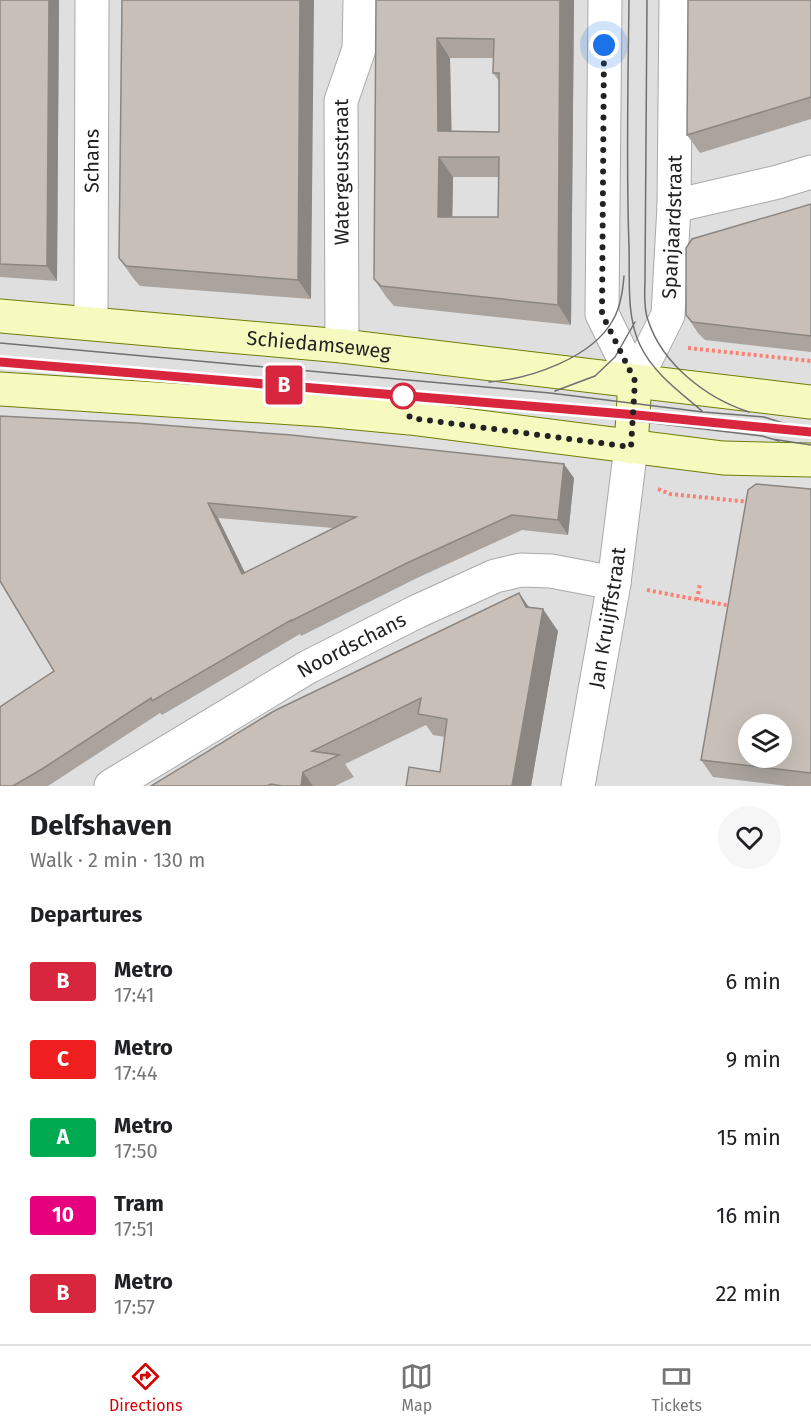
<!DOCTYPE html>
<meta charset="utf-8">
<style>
:root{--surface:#fff;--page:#f6f6f6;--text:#202124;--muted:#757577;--line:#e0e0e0;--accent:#d40000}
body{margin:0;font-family:"Fira Sans",sans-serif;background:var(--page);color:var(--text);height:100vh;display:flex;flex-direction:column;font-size:22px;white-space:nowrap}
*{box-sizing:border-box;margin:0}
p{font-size:20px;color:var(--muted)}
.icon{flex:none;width:33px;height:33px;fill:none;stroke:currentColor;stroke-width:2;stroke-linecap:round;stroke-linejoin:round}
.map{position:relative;height:786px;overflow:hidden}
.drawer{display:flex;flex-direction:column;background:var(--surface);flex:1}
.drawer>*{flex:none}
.badge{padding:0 12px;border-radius:4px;font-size:21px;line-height:39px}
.fabs{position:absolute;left:738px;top:714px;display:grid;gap:12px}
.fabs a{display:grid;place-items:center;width:54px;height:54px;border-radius:50%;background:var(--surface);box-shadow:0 6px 24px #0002;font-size:30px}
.you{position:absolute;width:30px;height:30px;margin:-15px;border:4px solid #fff;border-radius:50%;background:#1a73e8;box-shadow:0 0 0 9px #1a73e833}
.map>.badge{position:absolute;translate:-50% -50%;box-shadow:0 0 0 3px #fff}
h2{padding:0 30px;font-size:22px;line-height:54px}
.round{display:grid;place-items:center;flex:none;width:63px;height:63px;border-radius:32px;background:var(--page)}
.head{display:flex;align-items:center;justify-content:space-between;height:102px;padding:0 30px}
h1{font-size:28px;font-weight:700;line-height:45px}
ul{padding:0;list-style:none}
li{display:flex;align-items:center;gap:18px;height:78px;padding:0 30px}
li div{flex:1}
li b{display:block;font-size:22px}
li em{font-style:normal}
li .badge{min-width:66px;font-weight:700;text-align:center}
.dock{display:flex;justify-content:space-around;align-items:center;height:84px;border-top:2px solid var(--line);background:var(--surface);font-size:16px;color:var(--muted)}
.dock a{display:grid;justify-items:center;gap:3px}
.dock .active{color:var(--accent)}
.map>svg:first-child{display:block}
.residential{fill:#e0dfdf;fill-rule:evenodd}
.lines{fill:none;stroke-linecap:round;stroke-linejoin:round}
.street-casing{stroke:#a9a9a9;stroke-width:35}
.secondary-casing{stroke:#707d05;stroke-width:35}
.path{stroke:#fa8072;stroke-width:4;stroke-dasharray:3 3;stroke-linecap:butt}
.street{stroke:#fff;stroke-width:33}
.secondary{stroke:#f7fabf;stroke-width:33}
.tram{stroke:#707070;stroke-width:1.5}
.wall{fill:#aba49e;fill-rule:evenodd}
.shaded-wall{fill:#8b8681}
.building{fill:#c7bfb8;stroke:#8b8681;stroke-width:1.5;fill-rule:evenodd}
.line-casing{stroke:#fff;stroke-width:14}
.line{stroke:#d7263d;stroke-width:9}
.walk{stroke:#222;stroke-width:6;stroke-dasharray:0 10.8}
.stop-dot{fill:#fff;stroke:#d7263d;stroke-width:3}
.labels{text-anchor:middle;stroke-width:6;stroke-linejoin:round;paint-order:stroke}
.street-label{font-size:20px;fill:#222;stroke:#fff}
</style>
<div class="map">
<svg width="811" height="786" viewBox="0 0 811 786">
<rect width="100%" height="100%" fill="#f2efe9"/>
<path class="residential" d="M 0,0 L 811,0 L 811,786 L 0,786 ZM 748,724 L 782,724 L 782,758 L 748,758 Z"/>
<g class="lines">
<defs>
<g id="street">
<path d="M 605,0 L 602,314 L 635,381"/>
<path d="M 674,206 L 778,182 L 811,172"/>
<path id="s1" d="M 91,323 L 92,0"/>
<path id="s2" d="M 342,346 L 341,101 L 359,49 L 360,0"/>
<path id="s3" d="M 635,381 L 668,315 L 674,206 L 676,0"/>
<path id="s4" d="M 111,786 L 308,667 L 416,612 L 495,576 L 521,570 L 551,571 L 614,583"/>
<path id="s5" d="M 578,786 L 614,583 L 631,447"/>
</g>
<g id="secondary">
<path id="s6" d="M 0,316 L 342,346 L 811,402"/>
<path d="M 0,389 L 324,410 L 410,418 L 723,458 L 811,460"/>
<path d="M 631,447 L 635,381"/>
</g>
</defs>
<use href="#street" class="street-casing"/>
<use href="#secondary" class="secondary-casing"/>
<path class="path" d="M 688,348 L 811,361
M 658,489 L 670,494 L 750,502
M 647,590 L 731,606
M 697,600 L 700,584"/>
<use href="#street" class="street"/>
<use href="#secondary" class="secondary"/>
<path class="tram" d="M 629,0 C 628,82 626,164 629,246 C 630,278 626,316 640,345 C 653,373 680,392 702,411
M 647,0 L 645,278 C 645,291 643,308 648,320 C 662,364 706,398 749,412
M 0,343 L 550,393 L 703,412 L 764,417 L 783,423 L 811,428
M 0,359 L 426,396 L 762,436 L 779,441
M 489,382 C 530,379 592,358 613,320 C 620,308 623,289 624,276
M 555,391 L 595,376 L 615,357 L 635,322
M 772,439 L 811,445"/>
</g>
<path class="wall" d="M 0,0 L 59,0 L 57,281 L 0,277 Z
M 122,0 L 311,299 L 140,286 L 133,278 L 119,258 Z
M 376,0 L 574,0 L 571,325 L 394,306 L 387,298 L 374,279 ZM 450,58 L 494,58 L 493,73 L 499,81 L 499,132 L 451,131 ZM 453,177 L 498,177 L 498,217 L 452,217 Z
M 811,0 L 811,119 L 700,153 L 687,135 Z
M 811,204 L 811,352 L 705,340 L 698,333 L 686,315 Z
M 0,416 L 574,478 L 568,535 L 522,530 L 417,578 L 301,636 L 300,634 L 162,715 L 160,713 L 48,786 L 0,786 L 54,671 ZM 218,518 L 333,528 L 245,573 Z
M 811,489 L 811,786 L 787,786 L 713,777 L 701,760 Z
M 519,593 L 529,607 L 558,631 L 531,786 L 406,786 L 440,772 L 445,737 L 433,735 L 426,725 L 345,764 L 354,777 L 335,786 L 151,786 Z"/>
<path class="shaded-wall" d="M 49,0 L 59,0 L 57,281 L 47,266 Z
M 300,0 L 314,0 L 311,299 L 298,280 Z
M 560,0 L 574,0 L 571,325 L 558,305 Z
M 437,38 L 450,58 L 452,151 L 438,131 Z
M 439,157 L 453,177 L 452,237 L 438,217 Z
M 564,464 L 574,478 L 568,535 L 558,520 Z
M 208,503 L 218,518 L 253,589 L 242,574 Z
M 519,593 L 534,615 L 543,609 L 558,631 L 531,786 L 512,786 L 526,607 Z
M 303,772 L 313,786 L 301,786 Z"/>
<path class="building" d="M 0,0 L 49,0 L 47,266 L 0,264 Z
M 122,0 L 300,0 L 298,280 L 126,266 L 119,258 Z
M 376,0 L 560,0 L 558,305 L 381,286 L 374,279 ZM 437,38 L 494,39 L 493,73 L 499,73 L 499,132 L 438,131 ZM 439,157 L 499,157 L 498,217 L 438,217 Z
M 688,0 L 811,0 L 811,97 L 687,135 Z
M 811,204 L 811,336 L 692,322 L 686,315 L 686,248 L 692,239 Z
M 0,416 L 136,423 L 291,435 L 564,464 L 558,520 L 512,515 L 407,563 L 291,621 L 291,620 L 152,701 L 151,698 L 42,769 L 13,786 L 0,786 L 0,707 L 54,671 L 0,581 ZM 208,503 L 356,517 L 242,574 Z
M 756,484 L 811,489 L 811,773 L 701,760 L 748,490 ZM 748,724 L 782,724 L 782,758 L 748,758 Z
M 519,593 L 526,607 L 543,609 L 512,786 L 406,786 L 409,767 L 440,772 L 447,719 L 418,714 L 421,698 L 312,751 L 339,755 L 303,772 L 301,786 L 282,786 L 271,784 L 267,786 L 151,786 L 274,711 Z"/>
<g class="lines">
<defs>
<path id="line" d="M 0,362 L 637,415 L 811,432"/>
</defs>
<use href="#line" class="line-casing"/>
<use href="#line" class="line"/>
<path class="walk" d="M 403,396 L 410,418 L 631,447 L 635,381 L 602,314 L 604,45"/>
</g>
<circle class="stop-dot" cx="403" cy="396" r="12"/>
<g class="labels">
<g class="street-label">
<text dy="7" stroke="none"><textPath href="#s1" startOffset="162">Schans</textPath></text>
<text dy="7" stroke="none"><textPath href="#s2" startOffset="174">Watergeusstraat</textPath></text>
<text dy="7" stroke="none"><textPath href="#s3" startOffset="162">Spanjaardstraat</textPath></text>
<text dy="7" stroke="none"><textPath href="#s6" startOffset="320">Schiedamseweg</textPath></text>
<text dy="7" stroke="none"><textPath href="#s5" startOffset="171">Jan Kruijffstraat</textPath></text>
<text dy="7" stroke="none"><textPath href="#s4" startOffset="279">Noordschans</textPath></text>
</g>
</g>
</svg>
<div class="fabs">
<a><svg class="icon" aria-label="layers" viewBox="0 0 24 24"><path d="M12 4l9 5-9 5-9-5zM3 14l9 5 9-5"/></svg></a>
</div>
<div class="you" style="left:604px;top:45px"></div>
<b class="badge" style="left:284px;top:385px;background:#d7263d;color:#fff">B</b>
</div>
<section class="drawer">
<div class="head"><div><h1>Delfshaven</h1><p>Walk · 2 min · 130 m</p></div><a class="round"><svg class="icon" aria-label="heart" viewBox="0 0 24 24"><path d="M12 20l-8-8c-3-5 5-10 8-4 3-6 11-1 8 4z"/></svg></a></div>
<h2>Departures</h2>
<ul>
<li><span class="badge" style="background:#d7263d;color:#fff">B</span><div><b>Metro</b><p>17:41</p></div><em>6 min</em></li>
<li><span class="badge" style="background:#ef1f1f;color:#fff">C</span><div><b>Metro</b><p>17:44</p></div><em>9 min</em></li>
<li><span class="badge" style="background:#00aa50;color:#fff">A</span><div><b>Metro</b><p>17:50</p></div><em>15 min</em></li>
<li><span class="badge" style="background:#e6007e;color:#fff">10</span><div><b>Tram</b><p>17:51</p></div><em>16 min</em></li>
<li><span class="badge" style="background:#d7263d;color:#fff">B</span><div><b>Metro</b><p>17:57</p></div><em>22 min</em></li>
</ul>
</section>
<nav class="dock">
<a class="active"><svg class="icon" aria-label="directions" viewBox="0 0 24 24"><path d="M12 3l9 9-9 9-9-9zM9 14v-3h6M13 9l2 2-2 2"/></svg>Directions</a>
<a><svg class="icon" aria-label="map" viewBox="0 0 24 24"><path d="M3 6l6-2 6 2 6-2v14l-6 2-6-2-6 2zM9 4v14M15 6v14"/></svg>Map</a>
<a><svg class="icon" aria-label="tickets" viewBox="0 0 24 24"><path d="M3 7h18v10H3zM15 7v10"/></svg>Tickets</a>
</nav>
